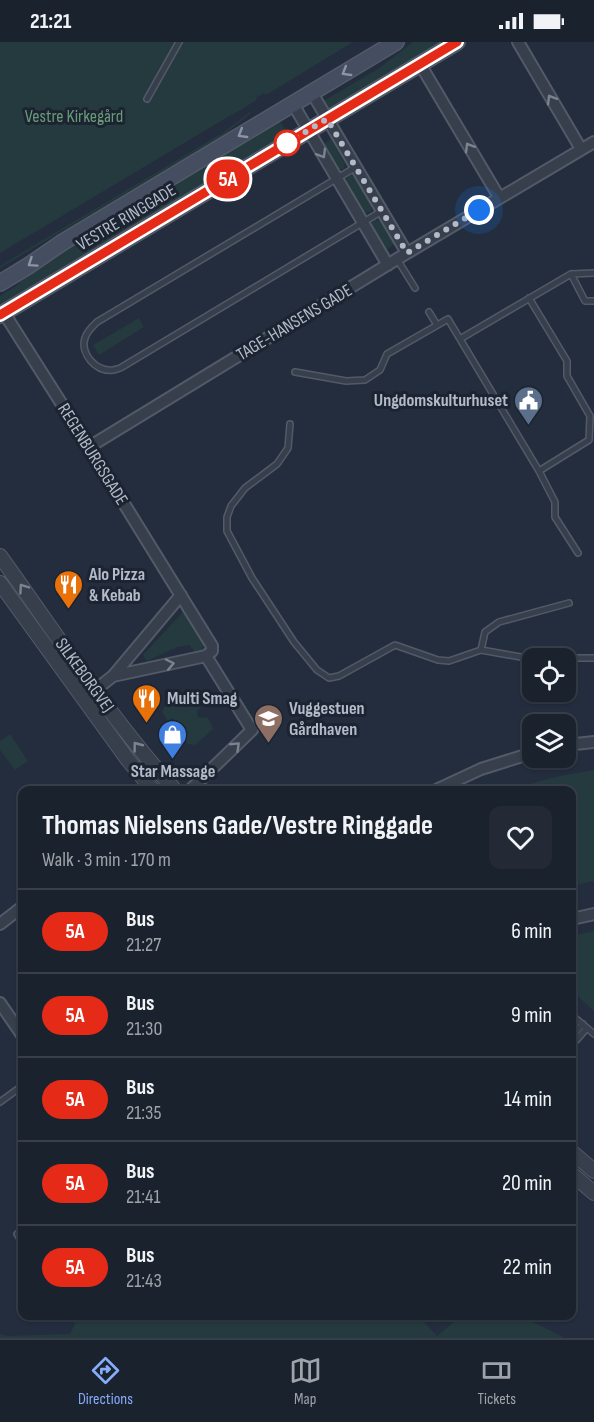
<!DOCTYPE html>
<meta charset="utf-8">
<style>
:root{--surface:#1a222e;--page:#232a36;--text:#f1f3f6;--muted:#9fa4aa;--line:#383f4a;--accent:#86acfa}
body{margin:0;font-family:"Sofia Sans Condensed",sans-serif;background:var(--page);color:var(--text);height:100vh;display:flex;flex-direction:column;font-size:22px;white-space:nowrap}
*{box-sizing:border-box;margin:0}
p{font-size:20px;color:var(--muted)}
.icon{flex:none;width:33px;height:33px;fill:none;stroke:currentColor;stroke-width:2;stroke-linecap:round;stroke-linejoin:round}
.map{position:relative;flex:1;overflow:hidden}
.side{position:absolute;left:18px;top:744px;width:558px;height:534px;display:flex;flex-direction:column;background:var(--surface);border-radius:12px;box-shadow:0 2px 4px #0004,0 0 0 2px var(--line)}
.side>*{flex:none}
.badge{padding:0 12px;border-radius:20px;font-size:21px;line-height:39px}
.controls{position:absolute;left:522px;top:606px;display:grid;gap:12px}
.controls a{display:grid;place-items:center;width:54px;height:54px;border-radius:12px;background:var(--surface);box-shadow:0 2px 4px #0004,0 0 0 2px var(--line);font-size:30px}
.you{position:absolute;width:30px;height:30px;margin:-15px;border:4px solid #fff;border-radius:50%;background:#1a73e8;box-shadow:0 0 0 9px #1a73e833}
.map>.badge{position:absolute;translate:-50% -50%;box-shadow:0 0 0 3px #fff}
.round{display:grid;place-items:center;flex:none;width:63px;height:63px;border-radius:12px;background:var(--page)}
.head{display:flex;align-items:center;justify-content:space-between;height:102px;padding:0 24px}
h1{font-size:28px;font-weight:700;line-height:45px}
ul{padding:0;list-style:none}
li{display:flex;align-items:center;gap:18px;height:84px;padding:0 24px;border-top:2px solid var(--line)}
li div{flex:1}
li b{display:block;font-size:22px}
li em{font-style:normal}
li .badge{min-width:66px;font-weight:700;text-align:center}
.status{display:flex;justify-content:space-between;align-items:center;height:42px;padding:0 30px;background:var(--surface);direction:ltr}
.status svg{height:16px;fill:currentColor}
.menu{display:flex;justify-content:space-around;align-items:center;height:84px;border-top:2px solid var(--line);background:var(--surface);font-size:16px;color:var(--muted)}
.menu a{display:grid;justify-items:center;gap:3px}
.menu .active{color:var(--accent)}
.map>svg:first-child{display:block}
.green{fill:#253a3e}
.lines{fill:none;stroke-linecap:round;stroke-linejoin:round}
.service-casing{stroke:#525a68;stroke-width:8}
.minor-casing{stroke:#525a68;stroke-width:14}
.tertiary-casing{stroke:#525a68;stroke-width:16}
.secondary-casing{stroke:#525a68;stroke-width:18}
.service{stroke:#373f4d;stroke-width:5}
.minor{stroke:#373f4d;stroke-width:10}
.tertiary{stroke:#373f4d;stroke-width:14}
.secondary{stroke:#454d61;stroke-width:15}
.oneway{stroke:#8c94a5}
.oneway2{stroke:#7b8391}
.line-casing{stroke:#fff;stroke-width:14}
.line{stroke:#e52b18;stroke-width:9}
.walk{stroke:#b3bac9;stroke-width:6;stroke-dasharray:0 10.8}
.stop-dot{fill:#fff;stroke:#e52b18;stroke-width:3}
.labels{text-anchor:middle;stroke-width:6;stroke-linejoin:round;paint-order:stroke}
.park-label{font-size:18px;fill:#699a78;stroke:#1c2432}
.street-label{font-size:18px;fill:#b3bac9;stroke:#1c2432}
.poi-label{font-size:18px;font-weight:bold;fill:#b3bac9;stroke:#1c2432;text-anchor:start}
</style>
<div class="status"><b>21:21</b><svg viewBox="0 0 49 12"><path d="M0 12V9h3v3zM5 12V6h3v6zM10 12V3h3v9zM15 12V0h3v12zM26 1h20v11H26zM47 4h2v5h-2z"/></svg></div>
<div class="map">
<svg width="594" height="1296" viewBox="0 0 594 1296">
<rect width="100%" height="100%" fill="#232d3d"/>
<path class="green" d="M 0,0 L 353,0 L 266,53 L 264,51 L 256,56 L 257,58 L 232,73 L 231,73 L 0,211 Z
M 413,0 L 440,0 L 327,67 L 324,62 L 325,58 L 378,27 Z
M 250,70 L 251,71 L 225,92 L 0,226 L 0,224 L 26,208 L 224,90 Z
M 280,79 L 287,91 L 0,263 L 0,254 L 16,244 L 34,227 Z
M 331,97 L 345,122 L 344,127 L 338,127 L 324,102 Z
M 351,133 L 354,135 L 370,161 L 372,168 L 370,170 L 366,171 L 362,168 L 346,140 L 347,135 Z
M 375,178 L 380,179 L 394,202 L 387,208 L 372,183 L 372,180 Z
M 139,276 L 144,285 L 99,313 L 93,303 Z
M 183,570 L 204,602 L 202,609 L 196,611 L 189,603 L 177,605 L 147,619 L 143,613 Z
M 193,655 L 201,665 L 197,669 L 197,674 L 200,676 L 207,675 L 212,683 L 213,687 L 195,703 L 188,702 L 176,688 L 179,684 L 172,676 L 168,679 L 162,670 L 166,662 Z
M 10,692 L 28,719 L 15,728 L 0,708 L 0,699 Z
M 594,728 L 594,839 L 572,844 L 572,748 L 507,748 L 560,734 Z
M 594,889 L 594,969 L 572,949 L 572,894 Z
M 71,1274 L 78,1274 L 81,1275 L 83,1274 L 426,1274 L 422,1278 L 437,1294 L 461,1274 L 521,1274 L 565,1296 L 0,1296 L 0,1292 L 8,1294 L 70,1292 L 75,1282 L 68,1277 Z"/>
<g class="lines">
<defs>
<path id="service" d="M 147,57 L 179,0
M 356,125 L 97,280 C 92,285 87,289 85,296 C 80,312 96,330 113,328 C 114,328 121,326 122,325 L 382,169
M 397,217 L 415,246
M 571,232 L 585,259 L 594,259
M 529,256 L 567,319 L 567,334 L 590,374 L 589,398 L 539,429
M 429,270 L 437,283
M 460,297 L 571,232 L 594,231
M 295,330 L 346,339 L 365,338 L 380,328 L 387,312 L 448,277 L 539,429 L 555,460 L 555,475 L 578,511
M 290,382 L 288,406 L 277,422 L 245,446 L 231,464 L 227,475 L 227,489 L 252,536 L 294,600 L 317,628 L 329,636 L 339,634 L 395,603 L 438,618 L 449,619 L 481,608 L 532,617
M 481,608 L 485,590 L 499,580 L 569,561
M 544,616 L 594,616
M 574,975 L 594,992
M 572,994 L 583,982
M 572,1003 L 587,986
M 0,1060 L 22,1044
M 22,1188 L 17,1192 L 22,1200"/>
<path id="minor" d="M 518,0 L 581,107
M 420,22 L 499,155
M 312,51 L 407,211
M 293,62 L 388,223
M 4,271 L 89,405 L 212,604 L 212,609 L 206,614 L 113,634
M 89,405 L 397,217 L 594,100
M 90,652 L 113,634 L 181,553
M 566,703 L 594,700
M 190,748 L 252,688 L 206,614
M 436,748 L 481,727 L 532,711
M 572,877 L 594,872
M 0,882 L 22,865
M 0,961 L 22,993"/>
<path id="tertiary" d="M 0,514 C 57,593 110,676 175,748
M 0,541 L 128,718 L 153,748
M 572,1110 L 594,1129
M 572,1132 L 594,1151"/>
<path id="secondary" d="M 0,241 L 28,224 L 63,200 L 396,0
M 0,273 L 457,0"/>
</defs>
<use href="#service" class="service-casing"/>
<use href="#minor" class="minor-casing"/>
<use href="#tertiary" class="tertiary-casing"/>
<use href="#secondary" class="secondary-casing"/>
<use href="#service" class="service"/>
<use href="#minor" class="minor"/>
<use href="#tertiary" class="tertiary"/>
<use href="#secondary" class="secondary"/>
</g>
<defs><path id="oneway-chevron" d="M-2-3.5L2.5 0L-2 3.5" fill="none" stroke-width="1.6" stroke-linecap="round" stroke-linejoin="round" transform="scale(1.5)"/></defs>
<g class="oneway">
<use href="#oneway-chevron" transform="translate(346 30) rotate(149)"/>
<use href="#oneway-chevron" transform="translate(242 92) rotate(149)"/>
<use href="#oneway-chevron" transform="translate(32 221) rotate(146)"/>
</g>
<g class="oneway2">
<use href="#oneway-chevron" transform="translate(551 57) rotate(-121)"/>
<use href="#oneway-chevron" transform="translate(469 105) rotate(-121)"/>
<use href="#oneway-chevron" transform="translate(322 112) rotate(59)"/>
<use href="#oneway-chevron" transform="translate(23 546) rotate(-125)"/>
<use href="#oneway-chevron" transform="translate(170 622) rotate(-12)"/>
<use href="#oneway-chevron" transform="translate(137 704) rotate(-127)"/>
<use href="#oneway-chevron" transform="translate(236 704) rotate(-44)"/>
</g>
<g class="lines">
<defs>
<path id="line" d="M 0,273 L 457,0"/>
</defs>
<use href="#line" class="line-casing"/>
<use href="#line" class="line"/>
<path class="walk" d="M 287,101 L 327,77 L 407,211 L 479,168"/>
</g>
<defs>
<symbol id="civic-pin" viewBox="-11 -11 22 30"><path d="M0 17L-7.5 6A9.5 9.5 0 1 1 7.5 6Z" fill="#5c6f8a" stroke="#1c2432"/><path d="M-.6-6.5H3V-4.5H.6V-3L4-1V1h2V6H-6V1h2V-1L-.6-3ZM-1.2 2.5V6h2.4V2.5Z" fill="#fff"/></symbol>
<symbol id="restaurant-pin" viewBox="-11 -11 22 30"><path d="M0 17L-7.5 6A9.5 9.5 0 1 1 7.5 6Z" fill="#e8710a" stroke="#1c2432"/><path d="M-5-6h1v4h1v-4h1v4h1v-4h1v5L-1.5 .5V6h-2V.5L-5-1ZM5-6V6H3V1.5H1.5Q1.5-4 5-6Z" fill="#fff"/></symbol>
<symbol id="school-pin" viewBox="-11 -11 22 30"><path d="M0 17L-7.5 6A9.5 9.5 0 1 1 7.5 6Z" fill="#8d6e63" stroke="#1c2432"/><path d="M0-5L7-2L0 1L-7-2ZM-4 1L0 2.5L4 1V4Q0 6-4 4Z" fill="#fff"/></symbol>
<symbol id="shop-pin" viewBox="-11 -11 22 30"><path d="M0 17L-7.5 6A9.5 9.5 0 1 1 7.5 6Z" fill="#3f7fe0" stroke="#1c2432"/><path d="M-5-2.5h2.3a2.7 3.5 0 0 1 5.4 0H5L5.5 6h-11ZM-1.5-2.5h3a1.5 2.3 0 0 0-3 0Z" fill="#fff"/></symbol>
</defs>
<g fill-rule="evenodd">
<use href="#civic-pin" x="512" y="342" width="33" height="45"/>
<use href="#restaurant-pin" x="52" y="526" width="33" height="45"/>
<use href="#restaurant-pin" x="130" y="640" width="33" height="45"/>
<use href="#school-pin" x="252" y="660" width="33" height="45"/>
<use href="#shop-pin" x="156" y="676" width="33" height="45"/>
</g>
<circle class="stop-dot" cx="287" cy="101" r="12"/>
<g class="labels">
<g class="park-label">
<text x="74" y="80">Vestre Kirkegård</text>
</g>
<g class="street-label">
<text transform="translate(126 175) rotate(-31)" y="6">VESTRE RINGGADE</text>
<text transform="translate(294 280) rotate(-31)" y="6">TAGE-HANSENS GADE</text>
<text transform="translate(93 412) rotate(58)" y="6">REGENBURGSGADE</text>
<text transform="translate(85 633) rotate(54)" y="6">SILKEBORGVEJ</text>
</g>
<g class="poi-label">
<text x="508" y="364" text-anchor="end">Ungdomskulturhuset</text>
<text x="89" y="538">Alo Pizza<tspan x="89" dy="21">&amp; Kebab</tspan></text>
<text x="167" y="662">Multi Smag</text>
<text x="289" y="672">Vuggestuen<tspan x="289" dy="21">Gårdhaven</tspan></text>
<text x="173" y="735" text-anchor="middle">Star Massage</text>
</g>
</g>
</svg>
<div class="controls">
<a><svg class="icon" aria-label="locate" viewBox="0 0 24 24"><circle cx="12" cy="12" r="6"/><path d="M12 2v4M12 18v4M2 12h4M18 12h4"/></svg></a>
<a><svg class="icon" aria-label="layers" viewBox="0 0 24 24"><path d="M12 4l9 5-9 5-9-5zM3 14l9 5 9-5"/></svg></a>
</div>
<div class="you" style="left:479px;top:168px"></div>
<b class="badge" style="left:228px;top:137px;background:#e52b18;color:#fff">5A</b>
<section class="side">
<div class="head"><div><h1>Thomas Nielsens Gade/Vestre Ringgade</h1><p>Walk · 3 min · 170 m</p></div><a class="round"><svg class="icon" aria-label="heart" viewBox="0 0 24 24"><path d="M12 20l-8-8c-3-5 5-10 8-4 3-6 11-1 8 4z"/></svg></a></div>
<ul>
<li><span class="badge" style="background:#e52b18;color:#fff">5A</span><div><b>Bus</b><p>21:27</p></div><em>6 min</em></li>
<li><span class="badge" style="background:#e52b18;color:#fff">5A</span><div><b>Bus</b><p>21:30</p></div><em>9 min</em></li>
<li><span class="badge" style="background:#e52b18;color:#fff">5A</span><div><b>Bus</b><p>21:35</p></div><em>14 min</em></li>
<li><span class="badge" style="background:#e52b18;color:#fff">5A</span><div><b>Bus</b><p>21:41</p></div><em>20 min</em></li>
<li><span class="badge" style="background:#e52b18;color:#fff">5A</span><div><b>Bus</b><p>21:43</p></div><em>22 min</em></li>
</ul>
</section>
</div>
<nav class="menu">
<a class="active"><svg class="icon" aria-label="directions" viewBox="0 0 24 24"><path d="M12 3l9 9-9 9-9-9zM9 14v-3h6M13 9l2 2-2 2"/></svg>Directions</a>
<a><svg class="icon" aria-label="map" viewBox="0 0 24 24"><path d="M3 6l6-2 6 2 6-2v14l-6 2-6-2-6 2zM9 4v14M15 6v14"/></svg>Map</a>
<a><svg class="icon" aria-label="tickets" viewBox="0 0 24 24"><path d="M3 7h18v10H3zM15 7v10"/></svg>Tickets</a>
</nav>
